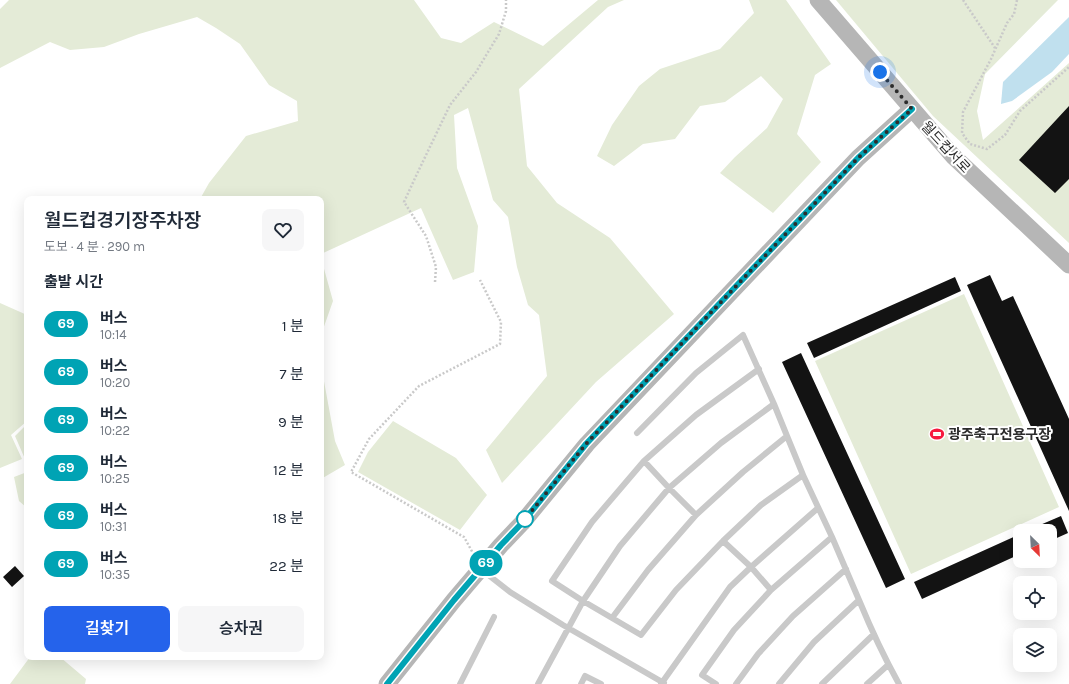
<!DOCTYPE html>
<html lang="ko">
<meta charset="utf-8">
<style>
:root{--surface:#fff;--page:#f6f6f7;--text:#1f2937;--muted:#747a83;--accent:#2563eb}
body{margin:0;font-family:Karla,"Noto Sans KR",sans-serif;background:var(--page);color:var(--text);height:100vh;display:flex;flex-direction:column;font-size:15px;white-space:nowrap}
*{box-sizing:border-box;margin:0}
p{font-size:13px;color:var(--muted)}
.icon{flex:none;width:22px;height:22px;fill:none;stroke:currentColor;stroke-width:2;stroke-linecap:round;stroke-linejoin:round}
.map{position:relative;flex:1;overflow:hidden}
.sheet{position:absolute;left:24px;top:196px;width:300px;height:464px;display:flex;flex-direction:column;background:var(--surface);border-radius:8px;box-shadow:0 4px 16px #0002}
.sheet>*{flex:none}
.badge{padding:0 8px;border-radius:13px;font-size:14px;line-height:26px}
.needle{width:26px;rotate:156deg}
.tools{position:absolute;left:1013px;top:524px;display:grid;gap:8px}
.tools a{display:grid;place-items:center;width:44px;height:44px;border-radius:8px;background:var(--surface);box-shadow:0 4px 16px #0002;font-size:20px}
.you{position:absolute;width:20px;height:20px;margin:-10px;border:3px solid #fff;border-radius:50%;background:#1a73e8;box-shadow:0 0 0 6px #1a73e833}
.map>.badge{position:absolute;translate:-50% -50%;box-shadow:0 0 0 2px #fff}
h2{padding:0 20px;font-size:15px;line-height:36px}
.round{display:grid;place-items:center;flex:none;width:42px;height:42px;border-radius:8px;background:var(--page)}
.overview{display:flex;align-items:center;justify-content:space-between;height:68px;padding:0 20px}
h1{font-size:19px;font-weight:600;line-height:30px}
.primary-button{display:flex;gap:8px;margin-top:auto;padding:8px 20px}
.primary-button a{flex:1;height:46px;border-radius:8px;background:var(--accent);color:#fff;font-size:16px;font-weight:600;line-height:46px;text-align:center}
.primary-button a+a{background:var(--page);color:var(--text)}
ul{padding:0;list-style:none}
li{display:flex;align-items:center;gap:12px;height:48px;padding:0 20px}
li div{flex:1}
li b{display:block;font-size:15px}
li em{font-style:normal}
li .badge{min-width:44px;font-weight:700;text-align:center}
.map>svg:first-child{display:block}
.green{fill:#e4ebd7}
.water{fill:#c0e0ee}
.building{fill:#131313}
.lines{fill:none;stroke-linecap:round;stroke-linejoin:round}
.path{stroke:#c9c9c9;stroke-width:2.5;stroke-dasharray:2 2;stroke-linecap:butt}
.lane{stroke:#c9c9c9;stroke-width:6}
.secondary{stroke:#b6b6b6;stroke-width:17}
.line-casing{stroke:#fff;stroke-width:9}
.line{stroke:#00a3b4;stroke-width:6}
.walk{stroke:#2c2c2c;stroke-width:4;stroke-dasharray:0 7.2}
.stop-dot{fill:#fff;stroke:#00a3b4;stroke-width:2}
.labels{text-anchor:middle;stroke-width:4;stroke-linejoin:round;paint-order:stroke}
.street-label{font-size:14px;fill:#2c2c2c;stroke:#fff}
.poi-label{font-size:14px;font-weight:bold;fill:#2c2c2c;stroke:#fff;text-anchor:start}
</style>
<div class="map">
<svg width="1069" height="684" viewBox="0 0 1069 684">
<rect width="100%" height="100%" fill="#fff"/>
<path class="green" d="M 9,0 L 414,0 L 441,38 L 461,43 L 494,22 L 543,46 L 598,0 L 624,0 L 608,7 L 519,89 L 527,166 L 557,203 L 610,238 L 674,314 L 596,382 L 502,483 L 486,450 L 547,376 L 539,315 L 528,305 L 517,267 L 508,217 L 493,200 L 468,108 L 454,115 L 457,168 L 478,226 L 474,272 L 453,280 L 421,208 L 321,254 L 321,199 L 200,199 L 209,183 L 246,136 L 298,121 L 297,101 L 269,85 L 240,44 L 216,28 L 197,17 L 139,34 L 104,47 L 70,50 L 50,42 L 0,68 L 0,9 Z
M 749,0 L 786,0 L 831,64 L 815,75 L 797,134 L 821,162 L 773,213 L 720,173 L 735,157 L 767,128 L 783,99 L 761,76 L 725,102 L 700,106 L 675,139 L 643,144 L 614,166 L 597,156 L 612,125 L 639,86 L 660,69 L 720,49 L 754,13 Z
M 836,0 L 1058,0 L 985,74 L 977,111 L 983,140 L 1069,63 L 1069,243 L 933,116 Z
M 321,258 L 333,301 L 321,335 Z
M 964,294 L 1059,507 L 911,574 L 815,361 Z
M 0,303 L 27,315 L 27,421 L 11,435 L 22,459 L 0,468 Z
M 321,365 L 335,441 L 345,465 L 321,479 Z
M 393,421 L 456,458 L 487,495 L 460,530 L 358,472 L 368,452 Z
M 27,424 L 27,460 L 25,459 L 15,436 Z
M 27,472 L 27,508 L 19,501 L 14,477 Z
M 30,657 L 60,657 L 86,679 L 85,684 L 10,684 Z"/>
<path class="water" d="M 1069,17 L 1069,54 L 1052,72 L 1012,101 L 1001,104 L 1003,82 Z"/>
<path class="building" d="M 1069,106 L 1069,179 L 1055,193 L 1019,160 Z
M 990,275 L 1002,301 L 1013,296 L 1069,419 L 1069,511 L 967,285 Z
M 955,277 L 961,291 L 814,358 L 807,343 Z
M 801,353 L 905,579 L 886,588 L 782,362 Z
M 1061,516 L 1068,533 L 1050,541 L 1050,531 L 1026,531 Z
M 1020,534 L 1020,554 L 922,599 L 914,582 Z
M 15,566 L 24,576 L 12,587 L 3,577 Z"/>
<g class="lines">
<path class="path" d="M 963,0 L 995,48
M 1017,0 L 1014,14 L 1007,23 L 991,59 L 963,112 L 962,133 L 970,144 L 987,149 L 1005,135 L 1020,111 L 1069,67
M 435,282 L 436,267 L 426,236 L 404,202 L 416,176 L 450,105 L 476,72 L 499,34 L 506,11 L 506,0
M 474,555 L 464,537 L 351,472 L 369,439 L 419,386 L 500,344 L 501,322 L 480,280"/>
<path class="lane" d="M 637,433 L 696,373 L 743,335 L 774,404
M 787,436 L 803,475
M 644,461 L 669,488 L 696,515
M 832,537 L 859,600
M 723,541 L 751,567 L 771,590
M 482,570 L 510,592 L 563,625 L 664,683
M 460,684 L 494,617
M 538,684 L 583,601 L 612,618
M 581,684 L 585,676 L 601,684
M 661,684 L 730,587 L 751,567 L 818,508
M 716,684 L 702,675 L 734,630 L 771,590 L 832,537 L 803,475 L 761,505 L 723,541 L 676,590 L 641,635 L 612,618 L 648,570 L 696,515 L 743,472 L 787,436 L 774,404 L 721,443 L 669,488 L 620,546 L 583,601 L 552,581 L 592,522 L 644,461 L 696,415 L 759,369
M 736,684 L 758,654 L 793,616 L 846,569
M 779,684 L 814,642 L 859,600 C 871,629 884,657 899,684
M 822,684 L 874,634
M 867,684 L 888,665"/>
<path class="secondary" d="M 818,0 L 953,156 L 1069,265
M 387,684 L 454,600 L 501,545 L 522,523 L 587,444 L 858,158 L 912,109"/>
</g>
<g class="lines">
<defs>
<path id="line" d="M 387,684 L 454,600 L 501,545 L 522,523 L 586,444 L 858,158 L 912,109"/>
</defs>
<use href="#line" class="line-casing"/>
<use href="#line" class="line"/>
<path class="walk" d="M 525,519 L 522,523 L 586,444 L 858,158 L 912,109 L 880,72"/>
</g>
<defs>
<symbol id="stadium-bare" viewBox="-9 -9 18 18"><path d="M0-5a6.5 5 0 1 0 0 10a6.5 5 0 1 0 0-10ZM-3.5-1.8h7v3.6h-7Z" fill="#f61a3e" stroke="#fff" stroke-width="2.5" paint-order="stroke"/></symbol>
</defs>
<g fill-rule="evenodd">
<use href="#stadium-bare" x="927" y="424" width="20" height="20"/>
</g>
<circle class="stop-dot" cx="525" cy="519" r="8"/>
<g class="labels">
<g class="street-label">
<text transform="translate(946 147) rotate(47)" y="5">월드컵서로</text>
</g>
<g class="poi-label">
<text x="948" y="439">광주축구전용구장</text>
</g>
</g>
</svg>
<div class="tools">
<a><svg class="needle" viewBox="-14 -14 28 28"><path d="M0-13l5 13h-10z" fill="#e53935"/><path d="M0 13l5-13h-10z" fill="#747a83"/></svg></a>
<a><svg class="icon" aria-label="locate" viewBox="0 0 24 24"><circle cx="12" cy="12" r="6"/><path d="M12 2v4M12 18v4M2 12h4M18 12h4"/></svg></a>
<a><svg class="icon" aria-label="layers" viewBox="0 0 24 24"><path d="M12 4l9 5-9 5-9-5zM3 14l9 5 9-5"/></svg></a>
</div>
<div class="you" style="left:880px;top:72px"></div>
<b class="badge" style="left:486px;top:563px;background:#00a3b4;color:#fff">69</b>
<section class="sheet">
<div class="overview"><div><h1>월드컵경기장주차장</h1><p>도보 · 4 분 · 290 m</p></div><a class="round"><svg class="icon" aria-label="heart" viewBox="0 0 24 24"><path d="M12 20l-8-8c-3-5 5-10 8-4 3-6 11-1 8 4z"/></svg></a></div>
<h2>출발 시간</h2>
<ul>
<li><span class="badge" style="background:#00a3b4;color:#fff">69</span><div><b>버스</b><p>10:14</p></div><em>1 분</em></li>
<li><span class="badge" style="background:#00a3b4;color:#fff">69</span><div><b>버스</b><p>10:20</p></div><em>7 분</em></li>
<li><span class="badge" style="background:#00a3b4;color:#fff">69</span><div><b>버스</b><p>10:22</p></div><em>9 분</em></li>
<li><span class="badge" style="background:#00a3b4;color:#fff">69</span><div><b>버스</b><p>10:25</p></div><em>12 분</em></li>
<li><span class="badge" style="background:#00a3b4;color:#fff">69</span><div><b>버스</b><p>10:31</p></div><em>18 분</em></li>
<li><span class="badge" style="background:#00a3b4;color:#fff">69</span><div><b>버스</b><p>10:35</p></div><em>22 분</em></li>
</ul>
<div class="primary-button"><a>길찾기</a><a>승차권</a></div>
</section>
</div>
